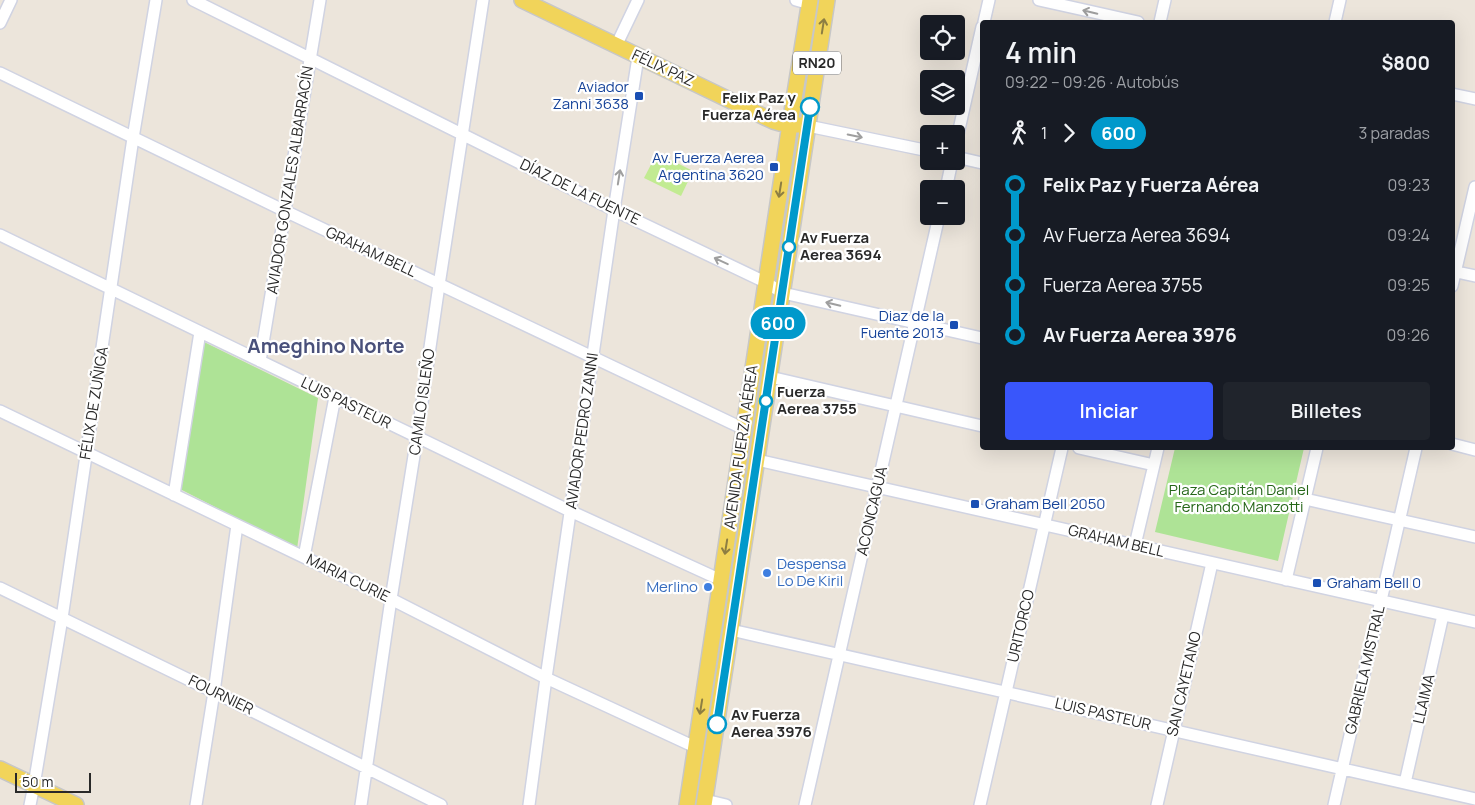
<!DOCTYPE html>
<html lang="es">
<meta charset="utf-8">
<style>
:root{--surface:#171b24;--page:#20242c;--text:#f1f3f6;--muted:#9ea1a6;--accent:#3956fb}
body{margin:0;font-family:Manrope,sans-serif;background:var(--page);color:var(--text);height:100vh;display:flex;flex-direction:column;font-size:19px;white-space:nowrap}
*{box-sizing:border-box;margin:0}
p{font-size:16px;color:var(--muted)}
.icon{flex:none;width:28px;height:28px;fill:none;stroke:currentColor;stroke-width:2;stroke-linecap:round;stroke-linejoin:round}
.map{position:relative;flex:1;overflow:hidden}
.drawer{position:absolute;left:980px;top:20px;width:475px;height:430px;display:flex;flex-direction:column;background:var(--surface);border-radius:5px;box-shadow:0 5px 20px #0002}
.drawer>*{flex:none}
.badge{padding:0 10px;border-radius:16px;font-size:18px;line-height:32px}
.tools{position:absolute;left:920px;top:15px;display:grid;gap:10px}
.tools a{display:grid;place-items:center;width:45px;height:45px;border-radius:5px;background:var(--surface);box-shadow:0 5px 20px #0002;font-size:25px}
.scale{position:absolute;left:15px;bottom:12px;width:76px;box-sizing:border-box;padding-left:5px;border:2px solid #292929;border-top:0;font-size:14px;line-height:18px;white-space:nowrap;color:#292929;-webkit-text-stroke:4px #fff;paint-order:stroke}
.map>.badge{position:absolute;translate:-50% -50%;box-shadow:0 0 0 2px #fff}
.legs{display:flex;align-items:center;gap:8px;height:55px;padding:0 25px;font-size:16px}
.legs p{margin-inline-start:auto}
.headline{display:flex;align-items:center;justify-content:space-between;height:85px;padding:0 25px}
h1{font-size:28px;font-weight:600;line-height:38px}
.primary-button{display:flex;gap:10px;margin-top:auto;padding:10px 25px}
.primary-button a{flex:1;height:58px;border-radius:5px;background:var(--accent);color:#fff;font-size:20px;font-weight:600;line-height:58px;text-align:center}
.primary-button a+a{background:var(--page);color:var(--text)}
ul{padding:0 25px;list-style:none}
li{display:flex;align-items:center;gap:18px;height:50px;font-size:19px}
li i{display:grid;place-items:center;width:8px;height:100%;margin:0 6px;background:currentColor}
li i::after{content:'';width:12px;height:12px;margin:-6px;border:4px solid;border-radius:50%;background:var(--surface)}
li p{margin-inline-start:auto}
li:first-child i{background:linear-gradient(#0000 50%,currentColor 0)}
li:last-child i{background:linear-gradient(currentColor 50%,#0000 0)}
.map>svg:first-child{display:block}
.green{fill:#aee396}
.pitch{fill:#c2eb92}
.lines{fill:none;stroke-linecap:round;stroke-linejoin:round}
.minor-casing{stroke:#d0d3e2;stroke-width:14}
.major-casing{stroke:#c7c7c7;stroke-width:18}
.minor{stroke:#fff;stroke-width:11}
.major{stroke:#f1d45a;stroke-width:15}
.oneway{stroke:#9f9f9f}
.oneway2{stroke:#8d7e42}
.line-1-casing{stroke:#fff;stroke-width:11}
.line-1{stroke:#0099cb;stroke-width:8}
.transit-dot{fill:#1a4fb4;stroke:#fff;stroke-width:2}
.stop-1-dot{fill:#fff;stroke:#0099cb;stroke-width:2.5}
.shop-dot{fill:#3f7fe0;stroke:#fff;stroke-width:2}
.labels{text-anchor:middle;stroke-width:4.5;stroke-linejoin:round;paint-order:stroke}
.shield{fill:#fff;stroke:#696969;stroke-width:1}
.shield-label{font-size:14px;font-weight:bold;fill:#292929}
.street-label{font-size:15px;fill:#292929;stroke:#fff}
.transit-label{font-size:15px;fill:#164399;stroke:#fff;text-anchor:end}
.stop-label{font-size:15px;font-weight:bold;fill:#292929;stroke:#fff;text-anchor:start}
.park-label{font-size:15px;fill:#266719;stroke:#fff}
.shop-label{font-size:15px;fill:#366cbe;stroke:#fff;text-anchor:start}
.district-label{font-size:20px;font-weight:bold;fill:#49507a;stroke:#fff}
</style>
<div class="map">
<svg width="1475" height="805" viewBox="0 0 1475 805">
<rect width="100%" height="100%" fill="#ece5db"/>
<path class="green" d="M 204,342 L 318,398 L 297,549 L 180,489 Z
M 1175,448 L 1304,448 L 1278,561 L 1155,532 Z"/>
<path class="pitch" d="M 657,153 L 693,171 L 681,196 L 644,178 Z"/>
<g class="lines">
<defs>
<path id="minor" d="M 193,0 L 614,210 L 765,282 L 783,293 L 982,338
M 796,0 L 810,4
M 1039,0 L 1138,22
M 984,22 L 989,0
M 1160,22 L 1165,0
M 1335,22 L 1340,0
M 0,23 L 11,0
M 616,46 L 638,0
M 0,73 L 285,211 L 744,429
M 1452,94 L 1475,99
M 808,126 L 929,151
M 956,143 L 982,27
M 956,157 L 982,163
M 946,189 L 952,161
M 0,235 L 570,511 L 721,580
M 1452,271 L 1475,276
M 1452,286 L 1475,187
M 260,361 L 320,0
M 770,377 L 982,426
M 0,411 L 391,599 L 546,678 L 695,747
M 1452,444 L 1475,450
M 1079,448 L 1154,465
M 757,460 L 1475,622
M 174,495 L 200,332
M 1305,499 L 1475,537
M 1135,545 L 1158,448
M 304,557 L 335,397
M 1286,580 L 1317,448
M 0,588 L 214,692 L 441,805
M 731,630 L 1475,799
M 1405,783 L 1443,615
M 705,800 L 726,805
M 30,805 L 34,785 L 62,618 L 133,138 L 156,0
M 196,805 L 214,692 L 237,525
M 361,805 L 391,599 L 417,437 L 439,285 L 483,0
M 529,805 L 546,678 L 614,210 L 638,57
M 805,805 L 939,216
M 980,805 L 1062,448
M 1157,805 L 1212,563
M 1334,805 L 1416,448"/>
<path id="major" d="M 522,0 L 773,121 L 780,123 L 799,125
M 0,769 L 76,805
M 687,805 L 790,124 L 810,0
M 704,805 L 827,0"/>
</defs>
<use href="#minor" class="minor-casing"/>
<use href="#major" class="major-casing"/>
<use href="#minor" class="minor"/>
<use href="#major" class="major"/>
</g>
<defs><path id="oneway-shaft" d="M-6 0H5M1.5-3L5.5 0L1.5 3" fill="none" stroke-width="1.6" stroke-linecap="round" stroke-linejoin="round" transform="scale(1.25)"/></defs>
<g class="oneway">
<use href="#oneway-shaft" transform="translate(1090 12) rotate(-167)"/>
<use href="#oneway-shaft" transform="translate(855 136) rotate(12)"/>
<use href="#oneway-shaft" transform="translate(619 177) rotate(-81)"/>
<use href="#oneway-shaft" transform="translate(721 261) rotate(-155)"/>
<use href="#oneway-shaft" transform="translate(833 304) rotate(-167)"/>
</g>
<g class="oneway2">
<use href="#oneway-shaft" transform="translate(823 26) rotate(-81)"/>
<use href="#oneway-shaft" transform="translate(780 190) rotate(99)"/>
<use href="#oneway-shaft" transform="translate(726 547) rotate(99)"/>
<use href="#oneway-shaft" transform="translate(701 707) rotate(99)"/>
</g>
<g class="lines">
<defs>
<path id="line-1" d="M 717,724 L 810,107"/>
</defs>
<use href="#line-1" class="line-1-casing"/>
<use href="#line-1" class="line-1"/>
</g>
<g class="transit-dot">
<rect x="634" y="91" width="10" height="10" rx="2.5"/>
<rect x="769" y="162" width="10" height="10" rx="2.5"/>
<rect x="949" y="320" width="10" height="10" rx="2.5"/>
<rect x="970" y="499" width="10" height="10" rx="2.5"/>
<rect x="1312" y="578" width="10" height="10" rx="2.5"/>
</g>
<g class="stop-1-dot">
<circle cx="810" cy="107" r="9"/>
<circle cx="789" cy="247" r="6"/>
<circle cx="766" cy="401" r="6"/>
<circle cx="717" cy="724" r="9"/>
</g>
<g class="shop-dot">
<circle cx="767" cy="573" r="5"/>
<circle cx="708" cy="587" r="5"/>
</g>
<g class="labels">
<rect class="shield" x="793" y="51.5" width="48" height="23" rx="4"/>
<g class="shield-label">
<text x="817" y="68">RN20</text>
</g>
<g class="street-label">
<text transform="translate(663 68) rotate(25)" y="5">FÉLIX PAZ</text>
<text transform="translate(290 180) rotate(-81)" y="5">AVIADOR GONZALES ALBARRACÍN</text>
<text transform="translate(580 192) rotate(26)" y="5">DÍAZ DE LA FUENTE</text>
<text transform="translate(371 252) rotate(25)" y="5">GRAHAM BELL</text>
<text transform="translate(422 402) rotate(-82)" y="5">CAMILO ISLEÑO</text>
<text transform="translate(94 403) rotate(-81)" y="5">FÉLIX DE ZUÑIGA</text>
<text transform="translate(346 403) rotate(26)" y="5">LUIS PASTEUR</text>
<text transform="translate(582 431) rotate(-82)" y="5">AVIADOR PEDRO ZANNI</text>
<text transform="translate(741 447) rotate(-82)" y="5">AVENIDA FUERZA AÉREA</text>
<text transform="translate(872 511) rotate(-77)" y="5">ACONCAGUA</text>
<text transform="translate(1116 541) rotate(13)" y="5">GRAHAM BELL</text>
<text transform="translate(348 578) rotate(26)" y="5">MARIA CURIE</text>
<text transform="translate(1021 626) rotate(-77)" y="5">URITORCO</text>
<text transform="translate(1365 670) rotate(-77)" y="5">GABRIELA MISTRAL</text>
<text transform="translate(1184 684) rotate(-77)" y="5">SAN CAYETANO</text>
<text transform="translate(221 695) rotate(26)" y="5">FOURNIER</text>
<text transform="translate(1424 699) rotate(-77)" y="5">LLAIMA</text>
<text transform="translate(1103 714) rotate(13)" y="5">LUIS PASTEUR</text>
</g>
<g class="transit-label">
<text x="629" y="92">Aviador<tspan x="629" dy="17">Zanni 3638</tspan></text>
<text x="764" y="163">Av. Fuerza Aerea<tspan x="764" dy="17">Argentina 3620</tspan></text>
<text x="944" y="321">Diaz de la<tspan x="944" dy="17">Fuente 2013</tspan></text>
<text x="985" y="509" text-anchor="start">Graham Bell 2050</text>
<text x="1327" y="588" text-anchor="start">Graham Bell 0</text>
</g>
<g class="stop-label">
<text x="796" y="103" text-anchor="end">Felix Paz y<tspan x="796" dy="17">Fuerza Aérea</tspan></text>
<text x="800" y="243">Av Fuerza<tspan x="800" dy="17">Aerea 3694</tspan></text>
<text x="777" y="397">Fuerza<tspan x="777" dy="17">Aerea 3755</tspan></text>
<text x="731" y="720">Av Fuerza<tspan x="731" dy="17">Aerea 3976</tspan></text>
</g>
<g class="park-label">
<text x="1239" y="495">Plaza Capitán Daniel<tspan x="1239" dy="17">Fernando Manzotti</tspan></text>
</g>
<g class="shop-label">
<text x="777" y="569">Despensa<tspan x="777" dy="17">Lo De Kiril</tspan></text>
<text x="698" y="592" text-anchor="end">Merlino</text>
</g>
<g class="district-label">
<text x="326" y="353">Ameghino Norte</text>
</g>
</g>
</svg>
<div class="tools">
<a><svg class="icon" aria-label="locate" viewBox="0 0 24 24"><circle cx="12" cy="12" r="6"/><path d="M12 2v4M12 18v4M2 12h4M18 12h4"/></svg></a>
<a><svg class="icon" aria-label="layers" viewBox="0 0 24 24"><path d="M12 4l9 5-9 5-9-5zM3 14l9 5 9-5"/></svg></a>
<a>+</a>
<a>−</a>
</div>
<div class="scale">50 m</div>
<b class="badge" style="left:778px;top:323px;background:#0099cb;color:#fff">600</b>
<section class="drawer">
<div class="headline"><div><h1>4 min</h1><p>09:22 – 09:26 · Autobús</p></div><b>$800</b></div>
<div class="legs"><svg class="icon" aria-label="walk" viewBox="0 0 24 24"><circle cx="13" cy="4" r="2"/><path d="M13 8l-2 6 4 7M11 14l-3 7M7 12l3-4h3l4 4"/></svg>1<svg class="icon" aria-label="forward" viewBox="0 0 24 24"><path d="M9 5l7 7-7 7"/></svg><b class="badge" style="background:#0099cb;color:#fff">600</b><p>3 paradas</p></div>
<ul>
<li><i style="color:#0099cb"></i><b>Felix Paz y Fuerza Aérea</b><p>09:23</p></li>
<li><i style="color:#0099cb"></i><span>Av Fuerza Aerea 3694</span><p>09:24</p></li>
<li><i style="color:#0099cb"></i><span>Fuerza Aerea 3755</span><p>09:25</p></li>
<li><i style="color:#0099cb"></i><b>Av Fuerza Aerea 3976</b><p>09:26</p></li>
</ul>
<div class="primary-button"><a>Iniciar</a><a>Billetes</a></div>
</section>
</div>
